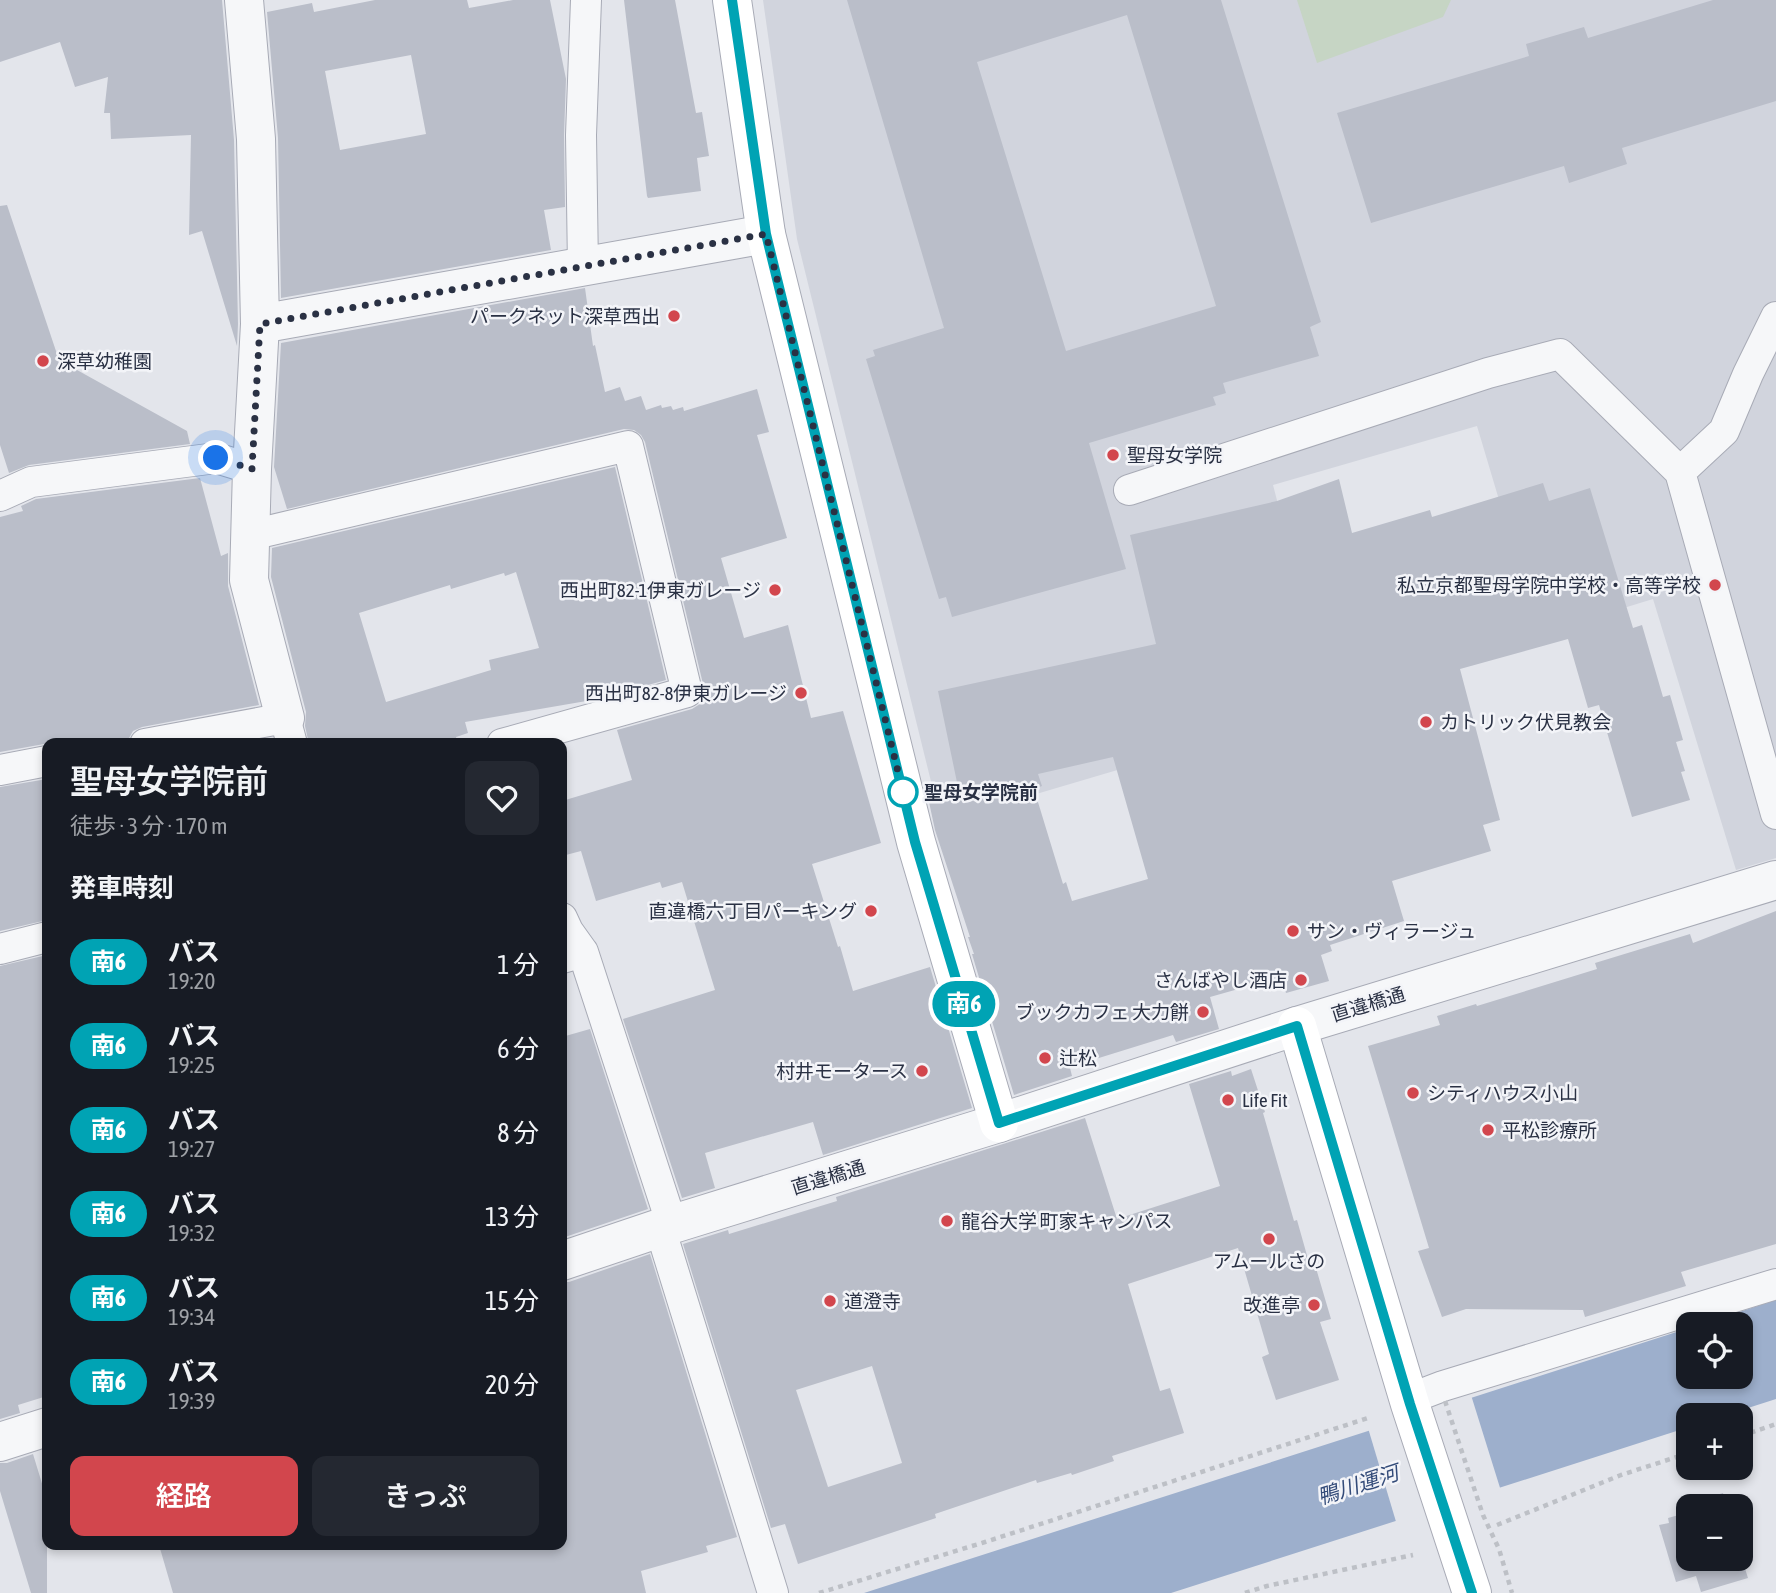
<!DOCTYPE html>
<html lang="ja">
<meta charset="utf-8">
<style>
:root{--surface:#171b24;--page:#242831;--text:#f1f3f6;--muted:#9ea1a6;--accent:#d2464d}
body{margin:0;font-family:"Asap Condensed","Noto Sans JP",sans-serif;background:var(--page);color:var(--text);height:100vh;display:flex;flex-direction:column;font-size:26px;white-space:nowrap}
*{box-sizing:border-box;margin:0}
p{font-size:23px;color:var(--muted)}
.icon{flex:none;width:38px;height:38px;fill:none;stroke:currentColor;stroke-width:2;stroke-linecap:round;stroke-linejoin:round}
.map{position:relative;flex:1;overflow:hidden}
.details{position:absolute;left:42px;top:738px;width:525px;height:812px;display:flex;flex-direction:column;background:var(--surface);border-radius:14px;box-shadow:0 4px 10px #0003}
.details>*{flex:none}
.badge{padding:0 14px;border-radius:23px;font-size:24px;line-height:46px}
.fabs{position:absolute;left:1676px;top:1312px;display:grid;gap:14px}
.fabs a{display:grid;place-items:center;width:77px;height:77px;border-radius:14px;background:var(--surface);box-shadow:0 4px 10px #0003;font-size:35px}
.you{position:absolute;width:35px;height:35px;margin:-18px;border:5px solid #fff;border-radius:50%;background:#1a73e8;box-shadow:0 0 0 10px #1a73e833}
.map>.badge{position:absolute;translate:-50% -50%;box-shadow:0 0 0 4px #fff}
h2{padding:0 28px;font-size:26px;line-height:63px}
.round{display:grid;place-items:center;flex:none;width:74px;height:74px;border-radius:14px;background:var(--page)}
.headline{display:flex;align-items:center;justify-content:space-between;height:119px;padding:0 28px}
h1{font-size:33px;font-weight:600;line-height:52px}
.primary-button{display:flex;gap:14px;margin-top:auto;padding:14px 28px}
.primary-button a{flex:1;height:80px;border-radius:14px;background:var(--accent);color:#fff;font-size:28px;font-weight:600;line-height:80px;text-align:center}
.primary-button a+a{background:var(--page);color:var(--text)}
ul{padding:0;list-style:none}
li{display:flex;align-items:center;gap:21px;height:84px;padding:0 28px}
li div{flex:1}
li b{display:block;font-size:26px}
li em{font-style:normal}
li .badge{min-width:77px;font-weight:700;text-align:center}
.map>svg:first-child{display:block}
.built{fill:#d1d4dd}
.garden{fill:#c6d5c4}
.water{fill:#9dafcc}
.pier{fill:#e3e5eb}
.building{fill:#babec9;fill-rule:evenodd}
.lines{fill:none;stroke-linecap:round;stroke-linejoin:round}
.lane-casing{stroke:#a8abb6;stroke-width:32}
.street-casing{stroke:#a8abb6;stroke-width:40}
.secondary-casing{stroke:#a8abb6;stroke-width:40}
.path{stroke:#bdc0c6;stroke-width:4.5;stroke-dasharray:5 5;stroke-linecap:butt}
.lane{stroke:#f6f7f9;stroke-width:30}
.street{stroke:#f6f7f9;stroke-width:38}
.secondary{stroke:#fff;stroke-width:38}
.path-bridge{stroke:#bdc0c6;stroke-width:4.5;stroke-dasharray:5 5;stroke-linecap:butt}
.line-casing{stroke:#fff;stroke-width:16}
.line{stroke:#00a3b4;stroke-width:10}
.walk{stroke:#2a3144;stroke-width:7;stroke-dasharray:0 12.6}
.poi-dot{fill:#d2464d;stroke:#f3f4f8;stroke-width:2.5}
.stop-dot{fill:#fff;stroke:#00a3b4;stroke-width:3.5}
.labels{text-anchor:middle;stroke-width:5;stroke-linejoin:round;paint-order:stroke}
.poi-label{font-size:19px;fill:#2a3144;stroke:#f3f4f8;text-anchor:start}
.stop-label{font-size:19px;font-weight:bold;fill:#2a3144;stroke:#f3f4f8;text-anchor:start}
.street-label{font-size:19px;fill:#2a3144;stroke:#f3f4f8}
.water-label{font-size:21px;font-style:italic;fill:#334b79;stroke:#f3f4f8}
</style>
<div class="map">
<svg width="1776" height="1593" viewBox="0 0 1776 1593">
<rect width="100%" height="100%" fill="#e3e5eb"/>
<path class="built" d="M 763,0 L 1776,0 L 1776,858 L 1736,870 L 1653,599 L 1539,634 L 1477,426 L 1273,485 L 1331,707 L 941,822 L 797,239 Z"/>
<path class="garden" d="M 1297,0 L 1451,0 L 1443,17 L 1317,63 Z"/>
<path class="water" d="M 1776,1300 L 1776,1399 L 1723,1416 L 1689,1416 L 1689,1427 L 1171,1593 L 864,1593 L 1689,1328 L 1689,1377 L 1741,1377 L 1741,1325 L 1699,1325 Z"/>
<path class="pier" d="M 1471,1395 L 1501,1491 L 1397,1525 L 1368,1428 Z"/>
<path class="building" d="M 0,0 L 222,0 L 234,140 L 238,324 L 237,346 L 202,231 L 189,235 L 191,135 L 111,139 L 110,113 L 104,113 L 108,77 L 75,87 L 60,42 L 0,62 Z
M 375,0 L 467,0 L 469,8 L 513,0 L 550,0 L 566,79 L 564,135 L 565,207 L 544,210 L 551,250 L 281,298 L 278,138 L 267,12 L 312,3 L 314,12 ZM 411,55 L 426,134 L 340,150 L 325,71 Z
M 624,0 L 675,0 L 696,113 L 702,112 L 709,156 L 697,158 L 701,191 L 648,198 L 647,196 Z
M 847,0 L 1221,0 L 1321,322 L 1310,327 L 1319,356 L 1223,383 L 1226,393 L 1213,397 L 1216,405 L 1089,443 L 1126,569 L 952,617 L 946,597 L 939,599 L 866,359 L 875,356 L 873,350 L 944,328 ZM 1127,15 L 1216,306 L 1066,351 L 977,62 Z
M 1713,0 L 1776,0 L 1776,101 L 1622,148 L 1627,164 L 1569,183 L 1564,166 L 1371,223 L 1337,113 L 1529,56 L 1526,44 L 1584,27 L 1588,38 Z
M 7,205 L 59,360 L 187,431 L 190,444 L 29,465 L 9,473 L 0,445 L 0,206 Z
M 585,288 L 593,346 L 595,345 L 605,392 L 620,387 L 625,401 L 641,396 L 646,410 L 661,405 L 662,408 L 671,406 L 673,410 L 683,407 L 684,411 L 757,389 L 769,432 L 757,435 L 787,538 L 721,558 L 744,638 L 788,625 L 811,718 L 843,711 L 881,843 L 812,864 L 838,947 L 840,946 L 853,991 L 930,967 L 972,1108 L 823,1155 L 813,1122 L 705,1153 L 715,1188 L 682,1198 L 623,1019 L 715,990 L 682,882 L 662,888 L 660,882 L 596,901 L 581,851 L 562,856 L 562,801 L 632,780 L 617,730 L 692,709 L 700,704 L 704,696 L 704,688 L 645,442 L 641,435 L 634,430 L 624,429 L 287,509 L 274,467 L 281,343 Z
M 615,467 L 666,680 L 598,699 L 465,722 L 468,733 L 456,737 L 458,744 L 309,744 L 305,726 L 306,712 L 271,577 L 272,548 ZM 516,572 L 539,648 L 489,660 L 491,670 L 386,702 L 359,613 L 450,585 L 451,589 L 504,573 L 505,576 Z
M 200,478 L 221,556 L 228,553 L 228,586 L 259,705 L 142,727 L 133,731 L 129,738 L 128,744 L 44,744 L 0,752 L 0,517 L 23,511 L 21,506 L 36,499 Z
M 1339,479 L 1352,533 L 1430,510 L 1432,517 L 1543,483 L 1549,501 L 1590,488 L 1633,628 L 1642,625 L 1663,697 L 1670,695 L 1683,740 L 1676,742 L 1685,771 L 1681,772 L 1690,800 L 1632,817 L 1599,705 L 1588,708 L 1568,639 L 1460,669 L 1500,820 L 1483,825 L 1491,851 L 1392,881 L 1404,921 L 1330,945 L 1332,951 L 1321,955 L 1329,981 L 1286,993 L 1281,977 L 1210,997 L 1219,1029 L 1176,1042 L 1173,1035 L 1073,1066 L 1073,1067 L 1070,1068 L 1072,1076 L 1014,1095 L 972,954 L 974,954 L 968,937 L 970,937 L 935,830 L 929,802 L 959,792 L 938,691 L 1156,644 L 1130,535 L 1277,501 ZM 1113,757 L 1148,879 L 1072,901 L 1066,882 L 1063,884 L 1034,789 L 1042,786 L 1038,774 Z
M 47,779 L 47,920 L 0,931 L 0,787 Z
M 1776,911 L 1776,1244 L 1681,1272 L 1686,1286 L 1585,1317 L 1583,1310 L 1466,1309 L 1442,1317 L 1418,1251 L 1429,1248 L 1368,1046 L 1440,1025 L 1437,1016 L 1476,1004 L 1477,1006 L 1597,969 L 1595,963 L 1690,934 L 1693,943 Z
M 47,955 L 47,1396 L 18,1405 L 20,1413 L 0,1419 L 0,966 Z
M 590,1029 L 648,1209 L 562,1238 L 562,1037 Z
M 1251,1069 L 1265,1112 L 1263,1113 L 1294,1221 L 1297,1220 L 1308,1259 L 1313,1258 L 1331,1319 L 1320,1322 L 1339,1380 L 1276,1400 L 1262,1357 L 1269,1354 L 1238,1248 L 1128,1284 L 1160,1391 L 1170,1388 L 1184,1433 L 1112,1456 L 1114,1461 L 1072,1475 L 1071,1473 L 1037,1483 L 1036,1480 L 935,1514 L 936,1518 L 798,1564 L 785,1524 L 771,1528 L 683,1244 L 728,1230 L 729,1234 L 837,1201 L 836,1197 L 1085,1118 L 1117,1219 L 1220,1186 L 1189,1084 L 1231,1071 L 1232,1076 ZM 872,1366 L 902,1463 L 828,1487 L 796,1390 Z
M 650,1254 L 737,1537 L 706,1546 L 708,1552 L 641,1571 L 646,1593 L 173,1593 L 159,1545 L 562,1545 L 562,1282 L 569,1282 Z
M 33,1454 L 47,1500 L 47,1593 L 31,1593 L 0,1491 L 0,1463 L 7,1463 Z
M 1723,1493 L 1727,1507 L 1689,1507 L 1689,1559 L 1741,1559 L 1741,1556 L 1748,1578 L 1701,1592 L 1696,1576 L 1676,1582 L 1659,1525 L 1669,1523 L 1668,1518 L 1686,1513 L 1684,1505 Z"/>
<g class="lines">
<defs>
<path id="lane" d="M 583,267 L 581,135 L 586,0
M 1680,472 L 1724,431 L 1748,374 L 1776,317
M 1129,490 L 1488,373 L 1560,354 L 1680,472 L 1776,814
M 0,496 L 31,482 L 216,458 L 252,469
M 251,535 L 628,446 L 687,692 L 502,744
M 145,744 L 285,718 L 292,744
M 0,770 L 47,761
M 562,918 L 568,931 L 583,952
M 0,949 L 47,937
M 562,958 L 583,952 L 672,1225
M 660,1228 L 773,1593
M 1409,1399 L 1443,1386 L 1776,1284"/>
<path id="street" d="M 244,0 L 256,139 L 260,324 L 252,469 L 249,580 L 285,718
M 260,324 L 766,234
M 562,1261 L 660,1228 L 999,1123 L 1297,1026 L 1776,880
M 0,1442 L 47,1427"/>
<path id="secondary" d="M 732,0 L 766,234 L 916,842 L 999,1123
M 1297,1026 L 1410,1404 L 1472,1593"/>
</defs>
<use href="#lane" class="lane-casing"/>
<use href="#street" class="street-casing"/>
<use href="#secondary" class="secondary-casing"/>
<path class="path" d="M 1741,1436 L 1776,1424
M 1497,1525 L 1621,1475 L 1689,1453
M 819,1593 L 985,1542 L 1368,1418
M 1245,1593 L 1267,1586 L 1413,1555"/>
<use href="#lane" class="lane"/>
<use href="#street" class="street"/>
<use href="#secondary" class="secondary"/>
<path class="path-bridge" d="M 1445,1401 L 1483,1515 L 1499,1549 L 1512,1593"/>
</g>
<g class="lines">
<defs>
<path id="line" d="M 732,0 L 766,234 L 915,842 L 999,1123 L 1297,1026 L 1410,1404 L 1472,1593"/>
</defs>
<use href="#line" class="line-casing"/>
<use href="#line" class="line"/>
<path class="walk" d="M 216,458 L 252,469 L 260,324 L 766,234 L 903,792"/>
</g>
<g class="poi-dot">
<circle cx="674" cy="316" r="7"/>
<circle cx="43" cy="361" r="7"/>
<circle cx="1113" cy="455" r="7"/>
<circle cx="1715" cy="585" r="7"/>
<circle cx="775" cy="590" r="7"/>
<circle cx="801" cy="693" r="7"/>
<circle cx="1426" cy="722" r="7"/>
<circle cx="871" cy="911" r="7"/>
<circle cx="1293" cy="931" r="7"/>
<circle cx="1301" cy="980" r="7"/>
<circle cx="1203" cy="1012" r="7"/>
<circle cx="1045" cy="1058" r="7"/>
<circle cx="922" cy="1071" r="7"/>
<circle cx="1413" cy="1093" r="7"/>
<circle cx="1228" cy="1100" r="7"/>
<circle cx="1488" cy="1130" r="7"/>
<circle cx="947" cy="1221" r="7"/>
<circle cx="1269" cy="1239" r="7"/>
<circle cx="830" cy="1301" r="7"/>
<circle cx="1314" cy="1305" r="7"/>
</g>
<circle class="stop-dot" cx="903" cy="792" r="14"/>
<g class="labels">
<g class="poi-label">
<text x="660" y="323" text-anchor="end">パークネット深草西出</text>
<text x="57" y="368">深草幼稚園</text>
<text x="1127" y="462">聖母女学院</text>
<text x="1701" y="592" text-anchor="end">私立京都聖母学院中学校・高等学校</text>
<text x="761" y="597" text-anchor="end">西出町82-1伊東ガレージ</text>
<text x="787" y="700" text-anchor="end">西出町82-8伊東ガレージ</text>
<text x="1440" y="729">カトリック伏見教会</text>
<text x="857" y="918" text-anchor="end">直違橋六丁目パーキング</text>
<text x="1307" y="938">サン・ヴィラージュ</text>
<text x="1287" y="987" text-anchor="end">さんばやし酒店</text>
<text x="1189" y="1019" text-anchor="end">ブックカフェ 大力餅</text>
<text x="1059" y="1065">辻松</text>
<text x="908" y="1078" text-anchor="end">村井モータース</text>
<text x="1427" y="1100">シティハウス小山</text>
<text x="1242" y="1107">Life Fit</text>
<text x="1502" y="1137">平松診療所</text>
<text x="961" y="1228">龍谷大学 町家キャンパス</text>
<text x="1269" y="1268" text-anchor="middle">アムールさの</text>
<text x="844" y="1308">道澄寺</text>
<text x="1300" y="1312" text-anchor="end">改進亭</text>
</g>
<g class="stop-label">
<text x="924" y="799">聖母女学院前</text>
</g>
<g class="street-label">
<text transform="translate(1368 1004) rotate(-17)" y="7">直違橋通</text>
<text transform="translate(828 1177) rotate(-17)" y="7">直違橋通</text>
</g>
<g class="water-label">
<text transform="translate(1358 1485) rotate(-18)" y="7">鴨川運河</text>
</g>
</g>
</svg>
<div class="fabs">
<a><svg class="icon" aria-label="locate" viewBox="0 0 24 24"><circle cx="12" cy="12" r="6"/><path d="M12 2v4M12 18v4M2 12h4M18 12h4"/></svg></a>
<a>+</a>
<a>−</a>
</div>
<div class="you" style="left:216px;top:458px"></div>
<b class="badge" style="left:964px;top:1004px;background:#00a3b4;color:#fff">南6</b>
<section class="details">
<div class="headline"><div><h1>聖母女学院前</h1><p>徒歩 · 3 分 · 170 m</p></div><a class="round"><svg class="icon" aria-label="heart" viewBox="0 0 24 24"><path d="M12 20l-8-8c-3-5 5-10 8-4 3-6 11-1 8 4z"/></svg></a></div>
<h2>発車時刻</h2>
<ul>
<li><span class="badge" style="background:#00a3b4;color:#fff">南6</span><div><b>バス</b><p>19:20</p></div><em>1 分</em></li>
<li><span class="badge" style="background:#00a3b4;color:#fff">南6</span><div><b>バス</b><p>19:25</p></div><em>6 分</em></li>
<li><span class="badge" style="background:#00a3b4;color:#fff">南6</span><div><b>バス</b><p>19:27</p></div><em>8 分</em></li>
<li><span class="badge" style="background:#00a3b4;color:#fff">南6</span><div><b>バス</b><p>19:32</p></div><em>13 分</em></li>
<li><span class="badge" style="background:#00a3b4;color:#fff">南6</span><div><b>バス</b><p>19:34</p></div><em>15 分</em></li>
<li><span class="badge" style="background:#00a3b4;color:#fff">南6</span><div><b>バス</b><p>19:39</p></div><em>20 分</em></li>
</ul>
<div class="primary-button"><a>経路</a><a>きっぷ</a></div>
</section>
</div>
